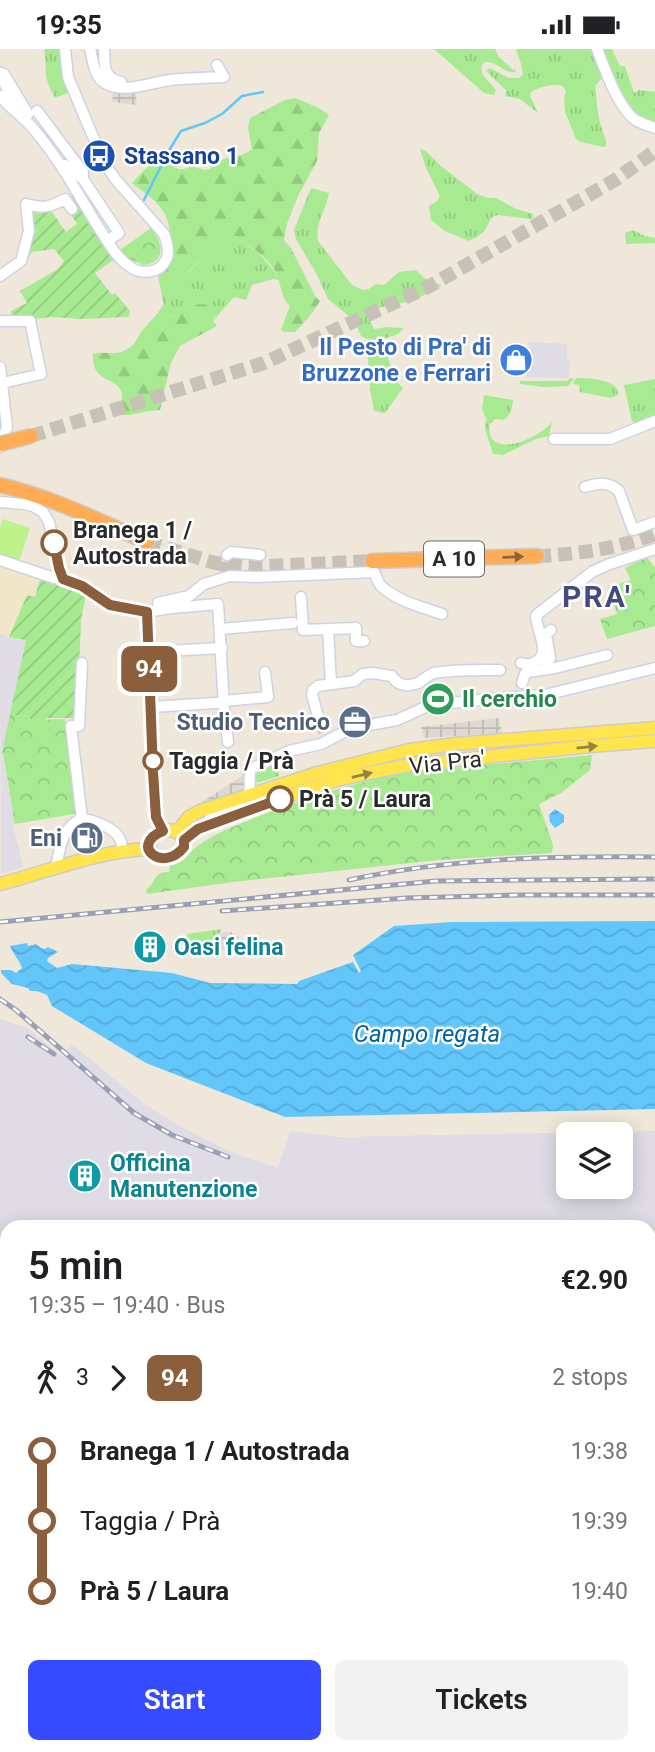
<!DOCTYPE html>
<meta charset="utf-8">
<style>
:root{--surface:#fff;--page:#f2f2f2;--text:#202124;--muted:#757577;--accent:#364bff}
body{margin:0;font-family:Roboto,sans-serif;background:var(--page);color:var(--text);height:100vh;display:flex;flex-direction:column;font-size:26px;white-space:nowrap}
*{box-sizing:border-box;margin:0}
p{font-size:23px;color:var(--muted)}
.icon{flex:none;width:38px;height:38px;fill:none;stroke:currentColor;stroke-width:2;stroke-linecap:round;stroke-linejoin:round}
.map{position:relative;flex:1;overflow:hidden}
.sheet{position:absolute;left:0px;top:1171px;width:656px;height:534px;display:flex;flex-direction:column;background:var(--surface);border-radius:21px 21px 0 0;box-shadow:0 4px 18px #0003}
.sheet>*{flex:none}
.badge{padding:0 14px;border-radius:10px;font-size:24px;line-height:46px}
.buttons{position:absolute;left:556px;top:1073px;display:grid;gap:14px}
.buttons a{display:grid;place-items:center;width:77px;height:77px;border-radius:10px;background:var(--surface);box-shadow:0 4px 18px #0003;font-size:35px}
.map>.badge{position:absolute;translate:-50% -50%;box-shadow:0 0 0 4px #fff}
.legs{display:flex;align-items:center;gap:10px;height:77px;padding:0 28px;font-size:23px}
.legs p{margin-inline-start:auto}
.summary{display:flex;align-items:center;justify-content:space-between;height:119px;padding:0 28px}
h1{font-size:38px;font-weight:600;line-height:52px}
.button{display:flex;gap:14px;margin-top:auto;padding:14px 28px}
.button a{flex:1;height:80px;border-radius:10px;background:var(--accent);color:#fff;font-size:28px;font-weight:600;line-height:80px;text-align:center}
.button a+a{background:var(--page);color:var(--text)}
ul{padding:0 28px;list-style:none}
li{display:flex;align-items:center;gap:24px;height:70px;font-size:26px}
li i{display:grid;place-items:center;width:10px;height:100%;margin:0 9px;background:currentColor}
li i::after{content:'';width:18px;height:18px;margin:-9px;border:5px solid;border-radius:50%;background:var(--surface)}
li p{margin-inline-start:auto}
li:first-child i{background:linear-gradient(#0000 50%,currentColor 0)}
li:last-child i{background:linear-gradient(currentColor 50%,#0000 0)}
.status{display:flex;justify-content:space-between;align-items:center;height:49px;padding:0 35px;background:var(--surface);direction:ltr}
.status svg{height:19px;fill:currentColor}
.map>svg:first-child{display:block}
.industrial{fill:#dfdce5;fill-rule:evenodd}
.education{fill:#f1e7c8}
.grass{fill:url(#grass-tufts)}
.forest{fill:url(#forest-firs)}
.park{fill:url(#park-crowns)}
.garden{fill:url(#garden-furrows)}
.pitch{fill:#bef28b}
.plaza{fill:url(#plaza-grid)}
.water{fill:url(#water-waves)}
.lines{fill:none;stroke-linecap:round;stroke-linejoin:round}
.stream{stroke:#62c6fb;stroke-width:2.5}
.minor-tunnel{stroke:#c7c1b7;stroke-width:10;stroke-dasharray:10 5;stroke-linecap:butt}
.highway-tunnel{stroke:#c7c1b7;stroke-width:14;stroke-dasharray:14 7;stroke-linecap:butt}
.minor-casing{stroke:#cfd2e4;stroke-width:13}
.major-casing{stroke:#ccc;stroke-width:15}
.highway-casing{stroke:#ccc;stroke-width:17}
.minor{stroke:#fff;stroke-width:10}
.major{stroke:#ffe44e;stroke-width:12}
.highway{stroke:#ffac54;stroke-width:14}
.rail-casing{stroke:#9c9eb6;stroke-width:5}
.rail{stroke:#fff;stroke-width:2.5;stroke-dasharray:8;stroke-linecap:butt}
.highway-bridge-casing{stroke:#ccc;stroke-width:17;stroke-linecap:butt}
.highway-bridge{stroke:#ffac54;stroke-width:14}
.oneway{fill:#8a643d}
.oneway2{fill:#94873c}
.line-1-casing{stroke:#fff;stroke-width:16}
.line-1{stroke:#8b5e3c;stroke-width:10}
.stop-1-dot{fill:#fff;stroke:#8b5e3c;stroke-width:3.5}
.labels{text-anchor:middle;stroke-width:5;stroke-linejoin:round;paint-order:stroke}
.shield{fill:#fff;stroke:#6a6a6a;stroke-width:2}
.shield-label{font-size:21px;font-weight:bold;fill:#2a2a2a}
.transit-label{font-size:23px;font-weight:bold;fill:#164399;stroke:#fff;text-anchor:start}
.shop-label{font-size:23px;font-weight:bold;fill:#366cbe;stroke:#fff;text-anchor:end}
.stop-label{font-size:23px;font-weight:bold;fill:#2a2a2a;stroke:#fff;text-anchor:start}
.leisure-label{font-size:23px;font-weight:bold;fill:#27864d;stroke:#fff;text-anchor:start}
.service-label{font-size:23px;font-weight:bold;fill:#4e5e75;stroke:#fff;text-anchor:end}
.street-label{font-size:23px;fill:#2a2a2a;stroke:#fff}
.culture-label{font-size:23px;font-weight:bold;fill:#0d838f;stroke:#fff;text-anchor:start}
.water-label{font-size:24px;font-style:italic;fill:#0061a8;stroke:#fff}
.district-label{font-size:30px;font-weight:bold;letter-spacing:2px;fill:#464b7f;stroke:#fff}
</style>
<div class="status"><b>19:35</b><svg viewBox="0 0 49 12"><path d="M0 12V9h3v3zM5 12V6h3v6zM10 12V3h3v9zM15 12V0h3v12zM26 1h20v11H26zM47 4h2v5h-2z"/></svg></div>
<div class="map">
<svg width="655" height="1703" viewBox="0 0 655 1703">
<defs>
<pattern id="grass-tufts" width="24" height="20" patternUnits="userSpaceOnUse" patternTransform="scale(1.75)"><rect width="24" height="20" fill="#a8ea91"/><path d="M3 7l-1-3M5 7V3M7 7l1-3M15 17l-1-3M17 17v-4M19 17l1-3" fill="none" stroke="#91c97d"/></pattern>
<pattern id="forest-firs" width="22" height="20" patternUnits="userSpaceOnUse" patternTransform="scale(1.75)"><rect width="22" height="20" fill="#a8ea91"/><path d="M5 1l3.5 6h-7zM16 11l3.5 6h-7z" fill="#91c97d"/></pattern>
<pattern id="park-crowns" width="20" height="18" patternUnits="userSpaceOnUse" patternTransform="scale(1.75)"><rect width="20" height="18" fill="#a8ea91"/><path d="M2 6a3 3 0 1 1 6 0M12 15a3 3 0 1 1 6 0" fill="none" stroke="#91c97d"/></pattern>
<pattern id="garden-furrows" width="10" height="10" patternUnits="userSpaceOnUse" patternTransform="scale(1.75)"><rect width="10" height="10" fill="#a8ea91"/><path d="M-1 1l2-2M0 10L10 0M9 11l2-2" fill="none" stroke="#91c97d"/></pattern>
<pattern id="plaza-grid" width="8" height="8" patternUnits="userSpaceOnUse" patternTransform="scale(1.75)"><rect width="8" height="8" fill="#ddd9d2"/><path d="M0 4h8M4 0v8" fill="none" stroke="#bebab4"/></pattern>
<pattern id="water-waves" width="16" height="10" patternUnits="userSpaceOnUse" patternTransform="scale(1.75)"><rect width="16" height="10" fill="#62c6fb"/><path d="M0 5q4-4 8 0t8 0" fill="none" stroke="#55aad7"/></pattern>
</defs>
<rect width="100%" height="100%" fill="#eee7da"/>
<path class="industrial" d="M 529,293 L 567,295 L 567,311 L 570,312 L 569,329 L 527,328 Z
M 0,584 L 9,588 L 26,591 L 2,704 L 15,775 L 13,776 L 23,818 L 1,825 Z
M 0,970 L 27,979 L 63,1008 L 67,1003 L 65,1002 L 72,995 L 147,1057 L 185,1080 L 236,1105 L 278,1119 L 290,1082 L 337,1088 L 655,1082 L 655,1703 L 57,1703 L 54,1698 L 649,1698 L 649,1178 L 7,1178 L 7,1617 L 0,1605 ZM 569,1085 L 621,1085 L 621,1138 L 569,1138 Z"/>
<path class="education" d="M 0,513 L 41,528 L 35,549 L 26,546 L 9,588 L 0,584 Z"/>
<path class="grass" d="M 44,0 L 62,0 L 70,43 L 55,49 C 51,41 47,34 46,25 C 45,16 46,9 44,0 Z
M 434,0 L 495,0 L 499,8 L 513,21 L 516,20 L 515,23 C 503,25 495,9 483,14 C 477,26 490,32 496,41 L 494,46 L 484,44 Z
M 516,0 L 594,0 L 605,29 L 602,29 L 595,37 C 597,52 597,66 602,80 C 604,87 607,90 606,97 L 603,98 L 581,93 L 576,90 L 565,63 L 564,51 L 566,42 L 563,37 C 555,34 538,38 531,43 L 530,47 L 538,64 L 520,50 L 505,47 L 506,41 L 486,22 L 490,19 L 509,29 L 519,29 L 523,25 L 521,15 Z
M 598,0 L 612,0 L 620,17 L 625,17 L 634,44 L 639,41 L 655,43 L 655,78 L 638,71 L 623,53 Z
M 420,100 L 426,102 L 441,117 L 477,145 L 488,149 L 496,149 L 516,160 L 533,165 L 533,168 L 531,170 L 498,166 L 492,168 C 483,185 486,183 469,192 L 445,182 L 431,171 L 429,157 L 437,152 L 440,147 L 427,121 Z
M 311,139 L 329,144 C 326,162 315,172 318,192 L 352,236 L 363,241 L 369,240 L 376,235 L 384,236 L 399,223 L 416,221 L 424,229 L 442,237 L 433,240 L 419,249 L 411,252 L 365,262 L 374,280 L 387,278 L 404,279 L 398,285 L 383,290 L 394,330 L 403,339 L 385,364 L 374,362 C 370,340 365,314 371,292 L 361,287 L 356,275 L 350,268 L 328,250 L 317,226 L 296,190 L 294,181 Z
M 633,181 L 645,187 L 655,189 L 655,194 L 626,195 L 625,184 Z
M 227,186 L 233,186 L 238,188 C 254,201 270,212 279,231 L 273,230 L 252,236 L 246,251 L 234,248 L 213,272 L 215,266 L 183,264 L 170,268 L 157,265 L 179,233 L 199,212 Z
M 570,329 L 574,330 L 568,337 L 544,338 L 520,335 L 520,332 L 567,332 Z
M 576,329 C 584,329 613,330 617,340 C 618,342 618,344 618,346 L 611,349 L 580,343 L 579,336 L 573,335 Z
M 655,330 L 655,368 L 636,374 L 632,372 L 624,336 Z
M 484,346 L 513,351 C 512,359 511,367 503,371 L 495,370 L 489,376 C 489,378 490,386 491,388 C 502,407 544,385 552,373 L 549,387 L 536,390 L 503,406 L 493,405 L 485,380 L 486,369 L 482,360 Z
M 273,712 L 278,718 L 279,727 L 257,734 L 254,728 L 256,725 L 269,718 L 269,715 Z
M 221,880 L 221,883 L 215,887 L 213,894 L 206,896 L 188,895 L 187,885 Z"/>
<path class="forest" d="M 295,49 L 319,59 L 329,66 L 319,84 L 317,112 L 298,147 L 287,175 L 284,191 L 291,199 L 315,247 L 320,252 L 310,267 L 295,283 L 285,283 L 281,281 L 290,257 C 281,250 281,233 275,222 C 267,208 250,198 238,188 L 233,186 L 227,186 C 204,207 179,228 164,256 L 158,227 L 170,215 C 171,199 172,179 165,165 C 158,152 143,143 132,134 C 141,125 151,111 165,110 C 177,120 178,123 193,117 C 195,118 203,121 205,121 C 211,121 214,115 219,112 C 230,106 240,110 252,100 L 248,79 L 250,69 L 285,51 Z
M 199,255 L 212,256 L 215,261 L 213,272 L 217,277 L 180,297 L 171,314 L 160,361 C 146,361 135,367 122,366 L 119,362 C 120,357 123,350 122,345 C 119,327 91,336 93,305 C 103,302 111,306 121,303 C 134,298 135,293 141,283 C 146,277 152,271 157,265 L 170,268 L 180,265 L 186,259 Z"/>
<path class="park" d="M 151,179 C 163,193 167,214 143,216 L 140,214 L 132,211 L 130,212 L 120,201 Z
M 647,508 L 655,519 L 655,577 L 607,590 L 600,570 L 617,565 L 608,538 L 631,531 L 625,519 Z
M 10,665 L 29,668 L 30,671 L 65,670 L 79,764 L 15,775 L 3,705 L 2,704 Z
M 592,706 L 590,721 L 561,744 L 539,755 L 553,796 L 552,804 L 439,811 L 233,833 L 147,845 L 146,841 C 157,833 153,822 169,823 L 170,817 C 187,812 184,809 195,799 C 205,791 216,785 228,780 C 291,752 356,733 423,719 L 428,721 Z"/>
<path class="garden" d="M 74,147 L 115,210 L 95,224 L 112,246 L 115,244 L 130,262 L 129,268 L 80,270 L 52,268 L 35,270 L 33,268 L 12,268 L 11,262 L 27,254 L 20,242 L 58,220 L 64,212 L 54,200 L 32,203 L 25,215 L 22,214 L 28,161 L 52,163 L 66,183 L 77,175 L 64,155 Z
M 40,530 L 86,546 L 81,571 L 77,669 L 46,669 C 41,676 33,676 29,668 L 10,665 L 26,591 L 9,588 L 27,546 L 35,548 Z"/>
<path class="pitch" d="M 3,470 L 30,479 L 19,513 L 0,506 L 0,478 Z"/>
<path class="plaza" d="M 114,35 L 135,35 L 137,56 L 112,53 Z
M 499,669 L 502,684 L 424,689 L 421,678 Z
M 244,726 L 245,738 L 239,745 L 196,761 L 194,758 Z
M 224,883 L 231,883 L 239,888 L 217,905 L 214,899 L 215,892 L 218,887 Z"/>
<path class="water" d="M 555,760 L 564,766 L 564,773 L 555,779 L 550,773 L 549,766 Z
M 655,872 L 655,1060 L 285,1068 L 146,1014 L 52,957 L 47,946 L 37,942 L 30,942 L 28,939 L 12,935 L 1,924 L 1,921 L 11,921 L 16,924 L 22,919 C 19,910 13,905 10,897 L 27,894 L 28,897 L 36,895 L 41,899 L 45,900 L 48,898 L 58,903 L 48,909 L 47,912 L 57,919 L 72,915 L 172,924 L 210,934 L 297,935 L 299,932 L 353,913 L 359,924 L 361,922 L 353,906 L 394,877 L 452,873 Z
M 0,1641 L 7,1653 L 7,1698 L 34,1698 L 37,1703 L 0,1703 Z"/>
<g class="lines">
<path class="stream" d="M 144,151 L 168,103 L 181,82 L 205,74 L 222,65 L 242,47 L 263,43"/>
<path class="minor-tunnel" d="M 224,523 L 227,506
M 320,674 L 325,688"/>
<path class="highway-tunnel" d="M 31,387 L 264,314 L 428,238 L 615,131 L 655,102
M 147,493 L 215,514 L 249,518 L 372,512
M 537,507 C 579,505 615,500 655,485"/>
<defs>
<path id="minor" d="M 90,0 C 93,11 94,28 105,34 C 123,45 150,34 170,31 C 188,29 206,29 224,28 L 217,16
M 104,0 C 105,16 102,29 121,33
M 597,0 C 605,20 617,56 634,70 C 640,74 649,77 655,79
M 0,47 C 8,57 18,64 27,73 C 38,84 48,98 57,111 C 72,133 85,157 99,179 C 108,193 116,208 129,217 C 140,226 159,225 166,211 C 170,203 167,193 164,185 L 116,131 L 107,118 L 91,83 L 68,28 L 65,0
M 37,62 L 83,123 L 83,130
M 22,63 L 9,46 L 1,24 L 4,25 L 28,65
M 65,116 L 83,130 L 119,184 L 107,192
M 0,227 L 21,212 L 29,182 L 26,155 C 44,160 49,158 65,150 L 72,160
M 0,272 L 30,272 L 41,325 L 3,334
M 0,318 L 7,378 L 0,398
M 554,390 L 610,390 L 655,372
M 585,438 C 598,434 608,432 619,442 L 633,481 L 655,473
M 0,453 L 24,455 L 33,457 L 43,463 L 49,473 L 61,528 L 82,537 L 110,556 L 124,559 L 147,563 L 171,559 L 218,555 L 224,659 L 228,693
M 227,506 L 231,503 L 260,506
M 0,511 L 54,529 L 61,528
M 301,548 L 303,581 L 328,580 L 331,635
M 158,554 L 189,547 L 204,535 L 230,527 L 257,528 L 374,523 C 376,527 378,534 381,537 C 397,552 422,558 442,565
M 147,563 L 153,723 L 156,768 L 163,782
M 220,580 L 293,574
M 328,580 L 356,579 L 356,592 L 364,592
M 149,603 L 222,599
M 82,614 L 79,677 L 71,677 L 82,770
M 521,614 C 528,616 525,616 533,614 C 554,606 536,582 536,567 L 539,564 L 592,523 L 607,516 L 655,500
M 545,620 L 550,609 L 546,585 L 551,581
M 522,634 L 525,625 L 528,623 L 555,619 L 607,606
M 151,658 L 215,654 L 224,652 L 268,648 L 265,623
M 320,674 L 312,646 L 313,641 L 318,637 L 354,632 L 363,625 L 372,624 L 392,627 C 396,634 402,637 410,636 C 421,636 424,627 434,624 C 456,620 478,621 500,621
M 352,679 L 397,671 L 430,656 L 500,649 L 545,646 L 655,619
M 209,771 C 221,762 245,760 249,742 C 251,735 248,728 251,720 L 289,702 L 321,695 L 344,683
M 56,818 C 60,799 62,777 82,770 C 94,771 115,779 120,790 C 122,794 122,799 123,803"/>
<path id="major" d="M 169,781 C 179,782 185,788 184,798 C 176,809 159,813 150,803 L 150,792 L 157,785 Z
M 177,783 L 189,768 L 200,762 L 318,724 L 409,701 L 455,695 L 655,679
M 184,791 L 198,780 L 258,757 L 337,731 L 374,723 L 409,716 L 590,697 L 655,692
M 0,835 C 50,822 97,802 149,800"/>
<path id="highway" d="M 0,436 C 52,448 99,472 147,493
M 372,512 L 537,507"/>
</defs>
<use href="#minor" class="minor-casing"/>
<use href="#major" class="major-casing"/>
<use href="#highway" class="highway-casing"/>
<use href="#minor" class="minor"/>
<use href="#major" class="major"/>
<use href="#highway" class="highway"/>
<defs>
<path id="rail" d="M 349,831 C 450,809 552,807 655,808
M 222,862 L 407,849 L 522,846 L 655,846
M 0,873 L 436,832 L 655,830
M 0,950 L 16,961 L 134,1064 L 172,1086 L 228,1108
M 28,988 L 54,1005"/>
</defs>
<use href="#rail" class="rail-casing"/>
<use href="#rail" class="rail"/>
<defs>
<path id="highway-bridge" d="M 0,395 L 31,387"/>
</defs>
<use href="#highway-bridge" class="highway-bridge-casing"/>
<use href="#highway-bridge" class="highway-bridge"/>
</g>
<defs><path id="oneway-solid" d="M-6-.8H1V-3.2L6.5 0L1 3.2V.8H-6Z" transform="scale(1.75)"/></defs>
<use class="oneway" href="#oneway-solid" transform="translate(513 508) rotate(-2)"/>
<g class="oneway2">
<use href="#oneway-solid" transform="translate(587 698) rotate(-6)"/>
<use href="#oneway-solid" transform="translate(362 726) rotate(-13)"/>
</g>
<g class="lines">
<defs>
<path id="line-1" d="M 54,494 L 59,519 L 63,530 L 82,537 L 110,556 L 147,563 L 153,723 L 156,768 L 163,782 C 128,796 163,825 184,798 L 184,791 L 198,780 L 280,750"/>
</defs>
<use href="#line-1" class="line-1-casing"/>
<use href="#line-1" class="line-1"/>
</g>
<defs>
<symbol id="bus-disc" viewBox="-11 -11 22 22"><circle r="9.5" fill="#1a4fb4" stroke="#fff"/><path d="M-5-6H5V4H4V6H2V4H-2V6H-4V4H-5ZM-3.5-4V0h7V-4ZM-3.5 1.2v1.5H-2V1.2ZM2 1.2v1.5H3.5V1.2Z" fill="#fff"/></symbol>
<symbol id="shop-disc" viewBox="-11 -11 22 22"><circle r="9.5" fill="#3f7fe0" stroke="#fff"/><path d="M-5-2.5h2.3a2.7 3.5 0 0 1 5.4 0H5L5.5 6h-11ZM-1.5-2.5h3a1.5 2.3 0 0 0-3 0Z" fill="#fff"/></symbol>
<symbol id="stadium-disc" viewBox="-11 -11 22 22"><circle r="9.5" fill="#2e9e5b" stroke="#fff"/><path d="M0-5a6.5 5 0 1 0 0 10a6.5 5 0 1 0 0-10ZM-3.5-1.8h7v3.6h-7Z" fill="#fff"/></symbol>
<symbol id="office-disc" viewBox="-11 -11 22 22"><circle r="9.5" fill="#5c6f8a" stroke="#fff"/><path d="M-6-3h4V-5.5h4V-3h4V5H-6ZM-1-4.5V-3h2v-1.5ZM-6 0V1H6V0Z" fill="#fff"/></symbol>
<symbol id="fuel-disc" viewBox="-11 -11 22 22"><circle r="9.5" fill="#5c6f8a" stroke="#fff"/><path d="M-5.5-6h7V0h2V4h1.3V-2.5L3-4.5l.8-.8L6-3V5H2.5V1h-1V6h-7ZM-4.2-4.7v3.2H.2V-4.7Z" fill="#fff"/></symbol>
<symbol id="building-disc" viewBox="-11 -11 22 22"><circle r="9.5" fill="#0f9aa8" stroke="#fff"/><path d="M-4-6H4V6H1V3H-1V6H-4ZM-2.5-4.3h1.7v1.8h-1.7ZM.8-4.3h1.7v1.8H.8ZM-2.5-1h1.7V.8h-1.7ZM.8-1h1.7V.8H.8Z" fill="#fff"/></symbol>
</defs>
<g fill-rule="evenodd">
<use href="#bus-disc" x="80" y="88" width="38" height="38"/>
<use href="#shop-disc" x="497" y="292" width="38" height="38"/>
<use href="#stadium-disc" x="419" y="631" width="38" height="38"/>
<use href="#office-disc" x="336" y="654" width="38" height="38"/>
<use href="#fuel-disc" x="68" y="770" width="38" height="38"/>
<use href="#building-disc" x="131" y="879" width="38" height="38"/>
<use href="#building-disc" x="66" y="1108" width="38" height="38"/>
</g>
<g class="stop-1-dot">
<circle cx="54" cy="494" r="12"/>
<circle cx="153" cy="712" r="9"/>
<circle cx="280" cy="750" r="12"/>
</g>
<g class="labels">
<rect class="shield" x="424" y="492.5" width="60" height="35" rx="5"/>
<g class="shield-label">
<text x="454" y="517">A 10</text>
</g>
<g class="transit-label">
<text x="124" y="115">Stassano 1</text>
</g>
<g class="shop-label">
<text x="491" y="306">Il Pesto di Pra' di<tspan x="491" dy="26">Bruzzone e Ferrari</tspan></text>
</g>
<g class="stop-label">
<text x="73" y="489">Branega 1 /<tspan x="73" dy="26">Autostrada</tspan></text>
<text x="169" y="720">Taggia / Prà</text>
<text x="299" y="758">Prà 5 / Laura</text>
</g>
<g class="leisure-label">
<text x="462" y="658">Il cerchio</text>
</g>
<g class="service-label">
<text x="330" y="681">Studio Tecnico</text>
<text x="62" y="797">Eni</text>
</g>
<g class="street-label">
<text transform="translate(447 713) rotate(-6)" y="8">Via Pra'</text>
</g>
<g class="culture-label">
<text x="174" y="906">Oasi felina</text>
<text x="110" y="1122">Officina<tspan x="110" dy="26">Manutenzione</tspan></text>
</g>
<g class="water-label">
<text x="427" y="993">Campo regata</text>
</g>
<g class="district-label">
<text x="597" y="558">PRA'</text>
</g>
</g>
</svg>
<div class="buttons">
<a><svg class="icon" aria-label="layers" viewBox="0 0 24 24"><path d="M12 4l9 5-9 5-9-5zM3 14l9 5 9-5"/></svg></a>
</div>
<b class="badge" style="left:149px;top:620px;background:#8b5e3c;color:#fff">94</b>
<section class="sheet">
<div class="summary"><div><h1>5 min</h1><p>19:35 – 19:40 · Bus</p></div><b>€2.90</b></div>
<div class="legs"><svg class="icon" aria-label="walk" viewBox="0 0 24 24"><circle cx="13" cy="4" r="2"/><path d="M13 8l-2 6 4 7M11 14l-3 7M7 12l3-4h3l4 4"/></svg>3<svg class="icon" aria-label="forward" viewBox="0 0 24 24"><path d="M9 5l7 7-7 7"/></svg><b class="badge" style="background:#8b5e3c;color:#fff">94</b><p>2 stops</p></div>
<ul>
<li><i style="color:#8b5e3c"></i><b>Branega 1 / Autostrada</b><p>19:38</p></li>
<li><i style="color:#8b5e3c"></i><span>Taggia / Prà</span><p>19:39</p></li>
<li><i style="color:#8b5e3c"></i><b>Prà 5 / Laura</b><p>19:40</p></li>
</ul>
<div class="button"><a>Start</a><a>Tickets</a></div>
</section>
</div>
